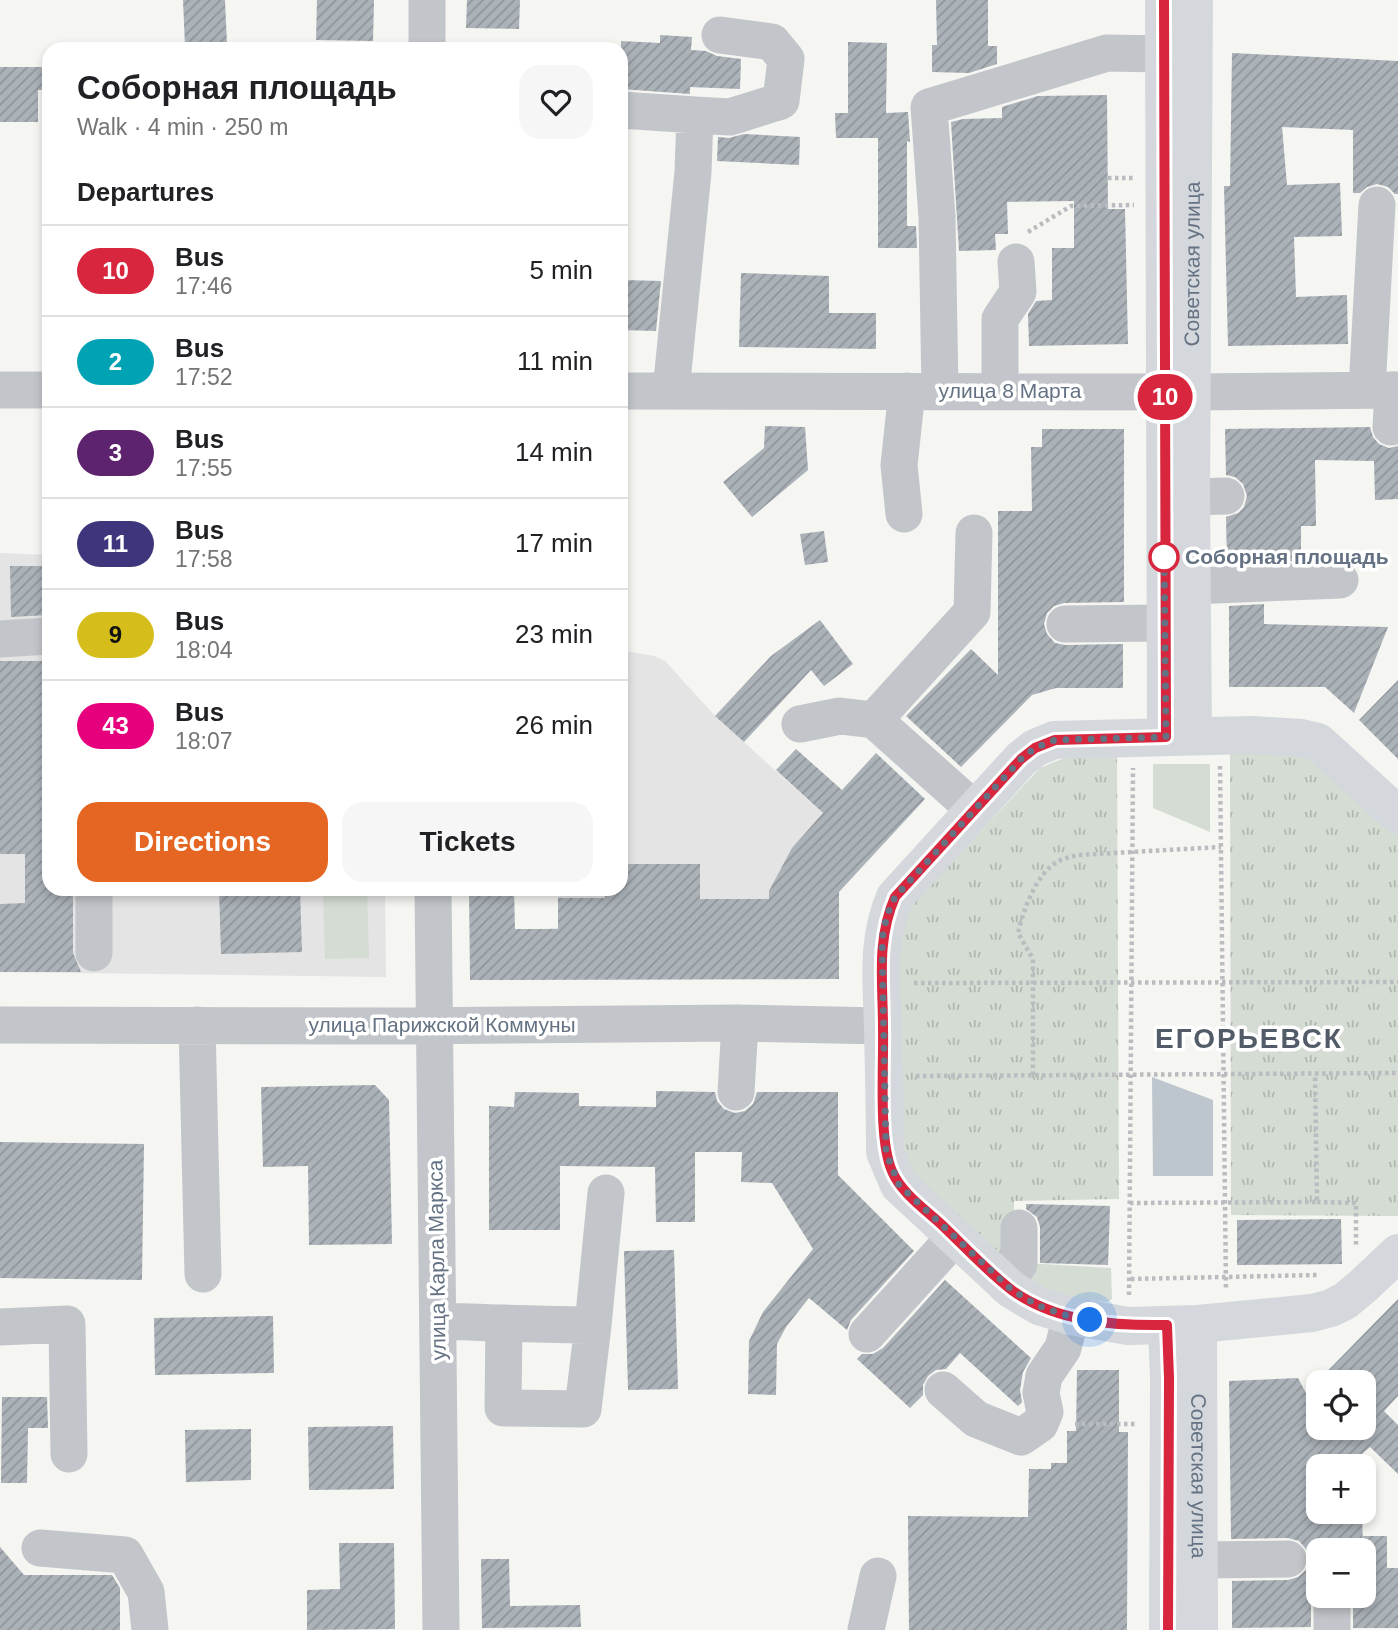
<!DOCTYPE html>
<meta charset="utf-8">
<style>
:root{--surface:#fff;--page:#f6f6f6;--text:#202124;--muted:#757577;--line:#e0e0e0;--accent:#e56622}
body{margin:0;font-family:Arial,sans-serif;background:var(--page);color:var(--text);height:100vh;display:flex;flex-direction:column;font-size:26px;white-space:nowrap}
*{box-sizing:border-box;margin:0}
p{font-size:23px;color:var(--muted)}
.icon{flex:none;width:38px;height:38px;fill:none;stroke:currentColor;stroke-width:2;stroke-linecap:round;stroke-linejoin:round}
.map{position:relative;flex:1;overflow:hidden}
.sheet{position:absolute;left:42px;top:42px;width:586px;height:854px;display:flex;flex-direction:column;background:var(--surface);border-radius:21px;box-shadow:0 4px 10px #0003}
.sheet>*{flex:none}
.badge{padding:0 14px;border-radius:23px;font-size:24px;line-height:46px}
.fabs{position:absolute;left:1306px;top:1370px;display:grid;gap:14px}
.fabs a{display:grid;place-items:center;width:70px;height:70px;border-radius:14px;background:var(--surface);box-shadow:0 4px 10px #0003;font-size:35px}
.you{position:absolute;width:35px;height:35px;margin:-18px;border:5px solid #fff;border-radius:50%;background:#1a73e8;box-shadow:0 0 0 10px #1a73e833}
.map>.badge{position:absolute;translate:-50% -50%;box-shadow:0 0 0 4px #fff}
h2{padding:0 35px;font-size:26px;line-height:63px}
.round{display:grid;place-items:center;flex:none;width:74px;height:74px;border-radius:21px;background:var(--page)}
.summary{display:flex;align-items:center;justify-content:space-between;height:119px;padding:0 35px}
h1{font-size:33px;font-weight:800;line-height:52px}
.button{display:flex;gap:14px;margin-top:auto;padding:14px 35px}
.button a{flex:1;height:80px;border-radius:21px;background:var(--accent);color:#fff;font-size:28px;font-weight:800;line-height:80px;text-align:center}
.button a+a{background:var(--page);color:var(--text)}
ul{padding:0;list-style:none}
li{display:flex;align-items:center;gap:21px;height:91px;padding:0 35px;border-top:2px solid var(--line)}
li div{flex:1}
li b{display:block;font-size:26px}
li em{font-style:normal}
li .badge{min-width:77px;font-weight:700;text-align:center}
.map>svg:first-child{display:block}
.built{fill:#e3e4e3}
.grass{fill:#d5dcd3}
.park{fill:url(#park-tufts)}
.water{fill:#bdc6cc}
.building{fill:url(#building-hatch);fill-rule:evenodd}
.lines{fill:none;stroke-linecap:round;stroke-linejoin:round}
.path{stroke:#babcbf;stroke-width:4.5;stroke-dasharray:3.5 3.5;stroke-linecap:butt}
.minor{stroke:#c2c5c9;stroke-width:37}
.major{stroke:#d4d8dc;stroke-width:38}
.line-casing{stroke:#fff;stroke-width:16}
.line{stroke:#d7263d;stroke-width:10}
.walk{stroke:#647283;stroke-width:7;stroke-dasharray:0 12.6}
.stop-dot{fill:#fff;stroke:#d7263d;stroke-width:3.5}
.labels{text-anchor:middle;stroke-width:7;stroke-linejoin:round;paint-order:stroke}
.street-label{font-size:21px;fill:#647283;stroke:#fff}
.stop-label{font-size:21px;font-weight:bold;fill:#647283;stroke:#fff;text-anchor:start}
.district-label{font-size:28px;font-weight:bold;letter-spacing:2px;fill:#525c68;stroke:#fff}
</style>
<div class="map">
<svg width="1398" height="1630" viewBox="0 0 1398 1630">
<defs>
<pattern id="park-tufts" width="24" height="20" patternUnits="userSpaceOnUse" patternTransform="scale(1.75)"><rect width="24" height="20" fill="#d5dcd3"/><path d="M3 7l-1-3M5 7V3M7 7l1-3M15 17l-1-3M17 17v-4M19 17l1-3" fill="none" stroke="#b0b7b1"/></pattern>
<pattern id="building-hatch" width="6" height="6" patternUnits="userSpaceOnUse" patternTransform="scale(1.75)"><rect width="6" height="6" fill="#abb2b8"/><path d="M-1 1l2-2M0 6l6-6M5 7l2-2" fill="none" stroke="#8f959b"/></pattern>
</defs>
<rect width="100%" height="100%" fill="#f5f5f2"/>
<path class="built" d="M 0,553 L 49,555 L 49,889 L 385,889 L 386,977 L 0,972 Z
M 621,650 L 654,656 L 665,661 L 715,716 L 870,856 L 839,892 L 839,979 L 540,978 L 540,929 L 558,928 L 558,889 L 621,889 Z"/>
<path class="grass" d="M 1153,764 L 1210,764 L 1210,832 L 1153,808 Z
M 323,889 L 367,889 L 369,958 L 325,959 Z
M 1025,1263 L 1111,1268 L 1112,1299 L 1107,1302 L 1067,1298 L 1021,1276 Z"/>
<path class="park" d="M 1230,753 L 1304,754 L 1398,833 L 1398,1216 L 1231,1215 Z
M 1074,754 L 1117,754 L 1119,1199 L 1014,1201 L 1013,1262 L 1007,1269 L 906,1175 L 897,1151 L 893,947 L 904,913 L 1040,768 Z"/>
<path class="water" d="M 1152,1077 L 1213,1100 L 1213,1176 L 1153,1176 Z"/>
<path class="building" d="M 183,0 L 225,0 L 227,44 L 185,46 Z
M 317,0 L 374,0 L 373,41 L 316,40 Z
M 467,0 L 520,0 L 519,29 L 466,28 Z
M 936,0 L 988,0 L 988,46 L 997,46 L 997,64 L 969,73 L 932,72 L 932,45 L 937,45 Z
M 660,35 L 692,37 L 691,50 L 706,51 L 717,56 L 741,59 L 740,89 L 690,87 L 690,94 L 621,89 L 621,41 L 660,43 Z
M 848,42 L 887,43 L 886,113 L 908,112 L 910,142 L 907,141 L 907,226 L 916,226 L 917,248 L 878,248 L 878,138 L 836,138 L 835,113 L 848,113 Z
M 1232,53 L 1398,61 L 1398,194 L 1395,194 L 1388,187 L 1377,184 L 1367,187 L 1360,193 L 1353,193 L 1353,130 L 1282,127 L 1287,185 L 1340,183 L 1342,236 L 1294,237 L 1296,297 L 1347,295 L 1348,344 L 1228,346 L 1224,186 L 1230,186 Z
M 0,67 L 49,67 L 49,90 L 38,90 L 38,122 L 0,122 Z
M 1107,95 L 1108,209 L 1125,209 L 1128,344 L 1029,346 L 1028,314 L 1036,301 L 1052,300 L 1052,248 L 1074,248 L 1074,201 L 1007,202 L 1008,234 L 995,234 L 996,250 L 959,251 L 951,122 L 963,119 L 1002,118 L 1002,107 L 1038,96 Z
M 744,134 L 800,137 L 799,165 L 717,161 L 718,137 L 729,138 Z
M 741,273 L 829,276 L 829,313 L 876,313 L 876,349 L 739,347 Z
M 621,280 L 661,281 L 656,331 L 621,330 Z
M 765,426 L 805,427 L 808,470 L 752,517 L 723,482 L 764,448 Z
M 1370,427 L 1373,437 L 1379,444 L 1389,448 L 1398,446 L 1398,499 L 1375,500 L 1374,461 L 1315,460 L 1316,526 L 1301,526 L 1301,561 L 1227,564 L 1226,517 L 1238,513 L 1244,507 L 1247,496 L 1243,484 L 1235,477 L 1226,475 L 1225,429 Z
M 1042,429 L 1124,429 L 1124,602 L 1064,603 L 1054,606 L 1047,613 L 1044,624 L 1047,634 L 1055,643 L 1065,645 L 1123,644 L 1123,688 L 1056,688 L 1032,695 L 961,767 L 906,716 L 971,649 L 998,675 L 998,511 L 1032,511 L 1031,447 L 1042,447 Z
M 824,531 L 828,562 L 805,565 L 800,534 Z
M 10,566 L 49,566 L 49,615 L 11,617 Z
M 1264,604 L 1264,624 L 1388,627 L 1354,713 L 1325,687 L 1229,687 L 1229,606 Z
M 820,620 L 853,664 L 824,686 L 811,670 L 744,742 L 715,716 L 771,656 Z
M 0,661 L 49,661 L 49,889 L 73,889 L 73,953 L 81,972 L 0,972 L 0,904 L 25,903 L 25,854 L 0,854 Z
M 1398,680 L 1398,759 L 1359,720 Z
M 796,749 L 842,790 L 876,753 L 925,799 L 839,892 L 839,979 L 470,980 L 469,889 L 514,889 L 515,929 L 558,929 L 558,898 L 605,898 L 605,889 L 621,889 L 621,864 L 700,864 L 700,899 L 769,899 L 769,891 L 792,848 L 823,813 L 776,770 Z
M 219,889 L 300,889 L 302,952 L 221,954 Z
M 375,1085 L 389,1100 L 392,1244 L 309,1245 L 308,1166 L 263,1167 L 261,1087 Z
M 656,1091 L 715,1092 L 717,1101 L 724,1109 L 735,1113 L 745,1111 L 753,1104 L 757,1092 L 838,1092 L 838,1175 L 914,1251 L 851,1320 L 847,1330 L 809,1298 L 786,1327 L 777,1344 L 776,1395 L 748,1394 L 749,1341 L 763,1312 L 813,1249 L 772,1183 L 741,1182 L 742,1152 L 695,1152 L 695,1222 L 656,1222 L 655,1167 L 560,1166 L 560,1230 L 489,1230 L 489,1106 L 514,1107 L 515,1092 L 579,1093 L 579,1106 L 656,1107 Z
M 0,1142 L 144,1144 L 142,1280 L 0,1278 Z
M 1026,1204 L 1110,1206 L 1108,1265 L 1040,1263 L 1040,1227 L 1037,1217 L 1026,1209 Z
M 1341,1219 L 1342,1264 L 1237,1265 L 1237,1220 Z
M 674,1250 L 678,1389 L 628,1390 L 624,1251 Z
M 945,1280 L 1031,1358 L 1023,1372 L 1020,1390 L 1022,1402 L 1018,1406 L 960,1353 L 946,1369 L 936,1370 L 928,1376 L 923,1385 L 923,1395 L 910,1408 L 857,1359 L 862,1354 L 873,1354 L 883,1348 Z
M 1398,1299 L 1398,1396 L 1384,1411 L 1398,1425 L 1398,1474 L 1370,1447 L 1348,1466 L 1318,1466 L 1318,1512 L 1362,1512 L 1363,1550 L 1318,1550 L 1318,1581 L 1314,1586 L 1311,1596 L 1311,1627 L 1232,1628 L 1232,1581 L 1288,1580 L 1298,1577 L 1307,1569 L 1309,1558 L 1306,1549 L 1299,1541 L 1288,1538 L 1231,1539 L 1229,1381 L 1298,1378 L 1306,1393 ZM 1318,1382 L 1363,1382 L 1363,1428 L 1318,1428 Z
M 273,1316 L 274,1373 L 155,1375 L 154,1318 Z
M 1077,1370 L 1119,1370 L 1119,1432 L 1128,1432 L 1127,1630 L 909,1630 L 908,1516 L 1028,1517 L 1029,1469 L 1051,1469 L 1051,1463 L 1067,1463 L 1067,1431 L 1076,1431 Z
M 2,1397 L 47,1397 L 48,1428 L 28,1428 L 27,1483 L 1,1483 Z
M 393,1426 L 394,1489 L 309,1490 L 308,1427 Z
M 251,1429 L 251,1480 L 186,1482 L 185,1430 Z
M 1363,1536 L 1387,1536 L 1387,1568 L 1398,1568 L 1398,1628 L 1353,1628 L 1353,1596 L 1363,1596 Z
M 339,1543 L 394,1543 L 395,1629 L 307,1630 L 307,1590 L 340,1589 Z
M 0,1547 L 24,1575 L 112,1575 L 120,1588 L 120,1630 L 0,1630 Z
M 481,1559 L 509,1559 L 510,1606 L 580,1605 L 581,1627 L 482,1628 Z"/>
<g class="lines">
<path class="path" d="M 1108,178 L 1133,178
M 1028,232 L 1071,206 L 1134,205
M 1220,766 L 1226,1289
M 914,983 L 1398,982
M 1033,1075 L 1033,959 L 1018,933 C 1023,911 1036,874 1057,862 C 1063,858 1071,857 1078,855 L 1221,847
M 916,1076 L 1398,1073
M 1317,1202 L 1356,1203 L 1356,1247
M 1130,1203 L 1317,1202 L 1315,1074
M 1131,1279 L 1317,1275
M 1129,1295 L 1133,768
M 1075,1424 L 1136,1424"/>
<path class="minor" d="M 427,0 L 427,49
M 621,110 L 695,115 L 693,172 L 671,391
M 695,115 L 730,117 L 781,101 L 786,59 L 772,42 L 720,35
M 0,390 L 49,390
M 1367,390 L 1377,205
M 621,391 L 1192,392 L 1398,390
M 940,391 L 937,217 L 929,107 L 1107,53 L 1164,54
M 1000,391 L 1000,319 L 1018,292 L 1016,262
M 1391,427 L 1393,390
M 1191,497 L 1226,496
M 904,514 L 899,465 L 907,391
M 1191,586 L 1340,580
M 1065,624 L 1164,623
M 0,639 L 49,636
M 874,720 L 972,612 L 974,533
M 800,724 L 840,716 L 874,720 L 975,810
M 94,889 L 94,953
M 433,889 L 441,1630
M 0,1025 L 396,1026 L 740,1023 L 883,1026
M 197,1025 L 203,1274
M 736,1092 L 740,1023
M 1005,1284 L 1019,1264 L 1019,1228
M 438,1321 C 489,1323 541,1324 593,1325 L 583,1409 L 503,1408 L 504,1323
M 593,1325 L 606,1193
M 0,1327 L 67,1324 L 69,1454
M 867,1334 L 955,1237
M 943,1390 L 976,1419 L 1021,1437 L 1040,1424 L 1045,1412 L 1041,1393 L 1044,1376 L 1063,1348 L 1071,1316
M 40,1548 L 125,1555 L 146,1592 L 150,1630
M 1199,1560 L 1288,1559
M 1332,1596 L 1332,1630
M 866,1630 L 878,1576"/>
<g class="major">
<path d="M 1164,0 L 1166,737"/>
<path id="s1" d="M 1193,736 L 1191,497 L 1194,0"/>
<path d="M 1398,815 L 1318,742 L 1301,738 L 1251,735 L 1054,740 L 1035,748 L 1021,759 L 895,897 C 876,941 882,982 883,1029 C 884,1070 885,1111 885,1152 L 899,1185 L 1012,1290 L 1039,1306 L 1071,1316 L 1128,1326 L 1198,1324 L 1312,1313 L 1331,1308 L 1345,1301 L 1363,1286 L 1398,1253"/>
<path id="s2" d="M 1198,1324 L 1199,1630"/>
<path d="M 1167,1325 L 1169,1378 L 1168,1630"/>
</g>
</g>
<g class="lines">
<defs>
<path id="line" d="M 1164,0 L 1166,737 L 1055,740 L 1035,748 L 1021,759 L 895,897 C 876,941 883,982 883,1028 C 884,1065 878,1140 892,1171 C 901,1193 926,1210 942,1225 C 965,1247 988,1272 1013,1291 C 1056,1322 1115,1326 1167,1325 L 1169,1378 L 1168,1630"/>
</defs>
<use href="#line" class="line-casing"/>
<use href="#line" class="line"/>
<path class="walk" d="M 1090,1320 L 1071,1317 L 1039,1306 L 1012,1290 L 899,1185 L 886,1152 L 882,939 L 887,915 L 895,897 L 1021,759 L 1035,748 L 1055,740 L 1166,737 L 1164,545 L 1164,557"/>
</g>
<circle class="stop-dot" cx="1164" cy="557" r="14"/>
<g class="labels">
<g class="street-label">
<text dy="7" stroke="none"><textPath href="#s1" startOffset="472">Советская улица</textPath></text>
<text x="1010" y="398">улица 8 Марта</text>
<text x="442" y="1032">улица Парижской Коммуны</text>
<text transform="translate(437 1260) rotate(-91)" y="7">улица Карла Маркса</text>
<text dy="7" stroke="none"><textPath href="#s2" startOffset="152">Советская улица</textPath></text>
</g>
<g class="stop-label">
<text x="1185" y="564">Соборная площадь</text>
</g>
<g class="district-label">
<text x="1249" y="1048">ЕГОРЬЕВСК</text>
</g>
</g>
</svg>
<div class="fabs">
<a><svg class="icon" aria-label="locate" viewBox="0 0 24 24"><circle cx="12" cy="12" r="6"/><path d="M12 2v4M12 18v4M2 12h4M18 12h4"/></svg></a>
<a>+</a>
<a>−</a>
</div>
<div class="you" style="left:1090px;top:1320px"></div>
<b class="badge" style="left:1165px;top:397px;background:#d7263d;color:#fff">10</b>
<section class="sheet">
<div class="summary"><div><h1>Соборная площадь</h1><p>Walk · 4 min · 250 m</p></div><a class="round"><svg class="icon" aria-label="heart" viewBox="0 0 24 24"><path d="M12 20l-8-8c-3-5 5-10 8-4 3-6 11-1 8 4z"/></svg></a></div>
<h2>Departures</h2>
<ul>
<li><span class="badge" style="background:#d7263d;color:#fff">10</span><div><b>Bus</b><p>17:46</p></div><em>5 min</em></li>
<li><span class="badge" style="background:#00a3b4;color:#fff">2</span><div><b>Bus</b><p>17:52</p></div><em>11 min</em></li>
<li><span class="badge" style="background:#5d236e;color:#fff">3</span><div><b>Bus</b><p>17:55</p></div><em>14 min</em></li>
<li><span class="badge" style="background:#3d367d;color:#fff">11</span><div><b>Bus</b><p>17:58</p></div><em>17 min</em></li>
<li><span class="badge" style="background:#d5be1c;color:#111">9</span><div><b>Bus</b><p>18:04</p></div><em>23 min</em></li>
<li><span class="badge" style="background:#e6007e;color:#fff">43</span><div><b>Bus</b><p>18:07</p></div><em>26 min</em></li>
</ul>
<div class="button"><a>Directions</a><a>Tickets</a></div>
</section>
</div>
